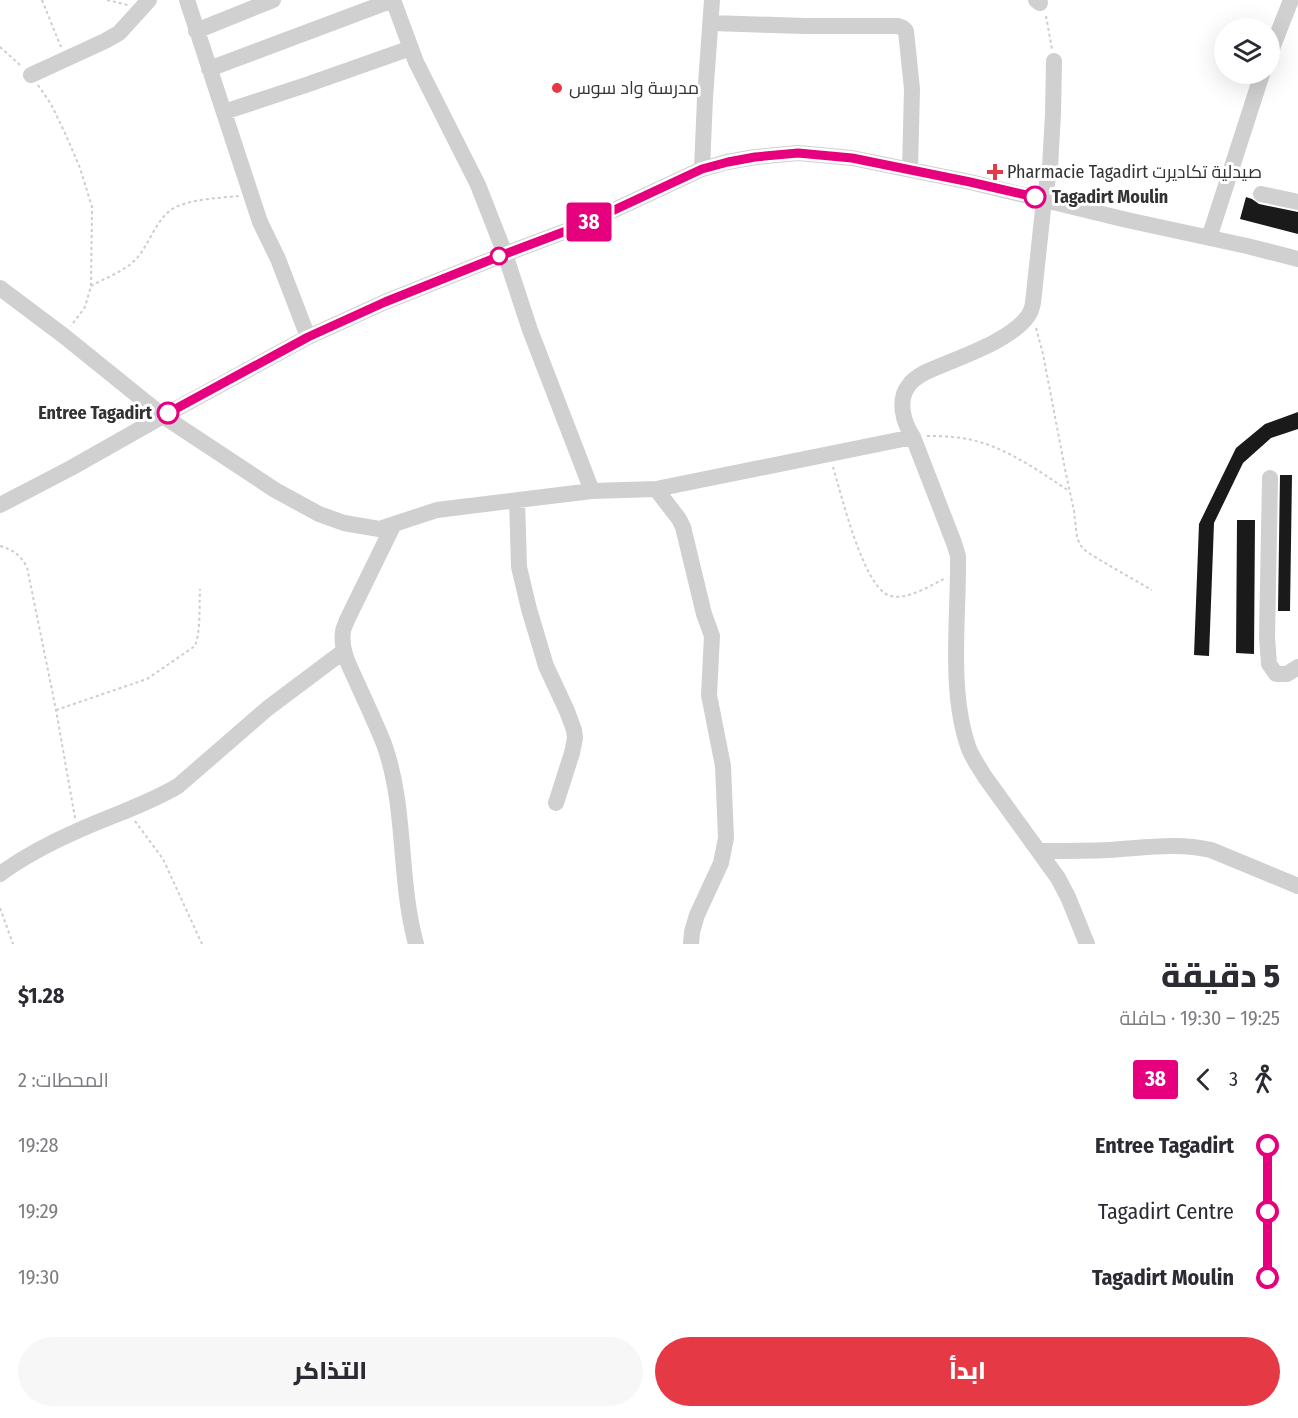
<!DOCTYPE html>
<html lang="ar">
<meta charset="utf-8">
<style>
:root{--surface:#fff;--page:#f7f7f7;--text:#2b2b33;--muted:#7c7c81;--accent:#e63946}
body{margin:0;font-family:"Fira Sans Condensed",Cairo,sans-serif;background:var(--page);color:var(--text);direction:rtl;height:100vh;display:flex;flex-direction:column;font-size:22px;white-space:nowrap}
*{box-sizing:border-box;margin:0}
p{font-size:20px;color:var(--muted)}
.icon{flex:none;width:33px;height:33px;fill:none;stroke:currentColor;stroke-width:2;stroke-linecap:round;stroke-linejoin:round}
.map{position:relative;height:944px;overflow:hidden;direction:ltr}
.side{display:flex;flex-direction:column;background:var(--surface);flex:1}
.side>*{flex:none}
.badge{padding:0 12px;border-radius:4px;font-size:21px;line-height:39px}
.tools{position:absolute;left:1214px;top:18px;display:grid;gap:12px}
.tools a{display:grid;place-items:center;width:66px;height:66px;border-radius:50%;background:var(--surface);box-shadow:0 6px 24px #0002;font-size:30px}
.map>.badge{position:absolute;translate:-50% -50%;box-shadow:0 0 0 3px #fff}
.legs{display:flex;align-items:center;gap:9px;height:66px;padding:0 18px;font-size:20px}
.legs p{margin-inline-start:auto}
.head{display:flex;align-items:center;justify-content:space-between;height:102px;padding:0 18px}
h1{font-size:33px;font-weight:800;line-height:45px}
.primary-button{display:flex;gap:12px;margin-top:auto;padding:12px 18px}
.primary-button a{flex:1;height:69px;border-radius:36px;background:var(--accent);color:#fff;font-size:24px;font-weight:800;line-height:69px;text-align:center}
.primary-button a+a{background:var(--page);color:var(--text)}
ul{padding:0 18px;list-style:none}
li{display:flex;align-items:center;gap:21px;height:66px;font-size:22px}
li i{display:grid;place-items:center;width:9px;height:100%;margin:0 8px;background:currentColor}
li i::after{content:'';width:15px;height:15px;margin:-8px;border:4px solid;border-radius:50%;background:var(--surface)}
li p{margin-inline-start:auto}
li:first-child i{background:linear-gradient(#0000 50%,currentColor 0)}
li:last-child i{background:linear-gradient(currentColor 50%,#0000 0)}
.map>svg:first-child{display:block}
.building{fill:#1a1a1a}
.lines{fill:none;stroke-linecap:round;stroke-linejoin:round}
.path{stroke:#cdcdcd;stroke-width:2;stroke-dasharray:3 3;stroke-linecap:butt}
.minor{stroke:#d0d0d0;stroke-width:16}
.line-1-casing{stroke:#fff;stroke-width:14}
.line-1{stroke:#e6007e;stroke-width:9}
.poi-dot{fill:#e63946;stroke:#fff;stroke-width:2}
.stop-1-dot{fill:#fff;stroke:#e6007e;stroke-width:3}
.labels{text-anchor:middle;stroke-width:6;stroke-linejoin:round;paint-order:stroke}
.poi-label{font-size:18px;fill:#333;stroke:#fff;text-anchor:start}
.stop-label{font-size:18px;font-weight:bold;fill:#333;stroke:#fff;text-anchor:start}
</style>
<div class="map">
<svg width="1298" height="944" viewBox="0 0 1298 944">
<rect width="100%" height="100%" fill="#fff"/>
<path class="building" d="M 1246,197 L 1252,199 L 1259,204 L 1298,212 L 1298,234 L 1240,219 Z
M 1298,412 L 1298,429 L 1271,438 L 1243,463 L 1214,523 L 1209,656 L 1194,655 L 1199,524 L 1236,448 L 1265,424 Z
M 1280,475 L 1292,475 L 1290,611 L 1278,611 Z
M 1237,520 L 1255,520 L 1254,654 L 1236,653 Z"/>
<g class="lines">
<path class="path" d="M 42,0 L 61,47
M 107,0 L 128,5
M 1046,16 L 1052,49
M 0,47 L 20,65
M 38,85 L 51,104 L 65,133 L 80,168 L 92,207 L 91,286 L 85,307 L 71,326
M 91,286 C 105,278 123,272 135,260 C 150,245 155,219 174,208 C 191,199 219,198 239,196
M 1036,328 L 1043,354 L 1065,469 L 1074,511 L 1077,537 L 1080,545 L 1087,552 L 1105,563 L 1152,590
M 927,436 C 945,436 965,437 983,443 C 1014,453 1042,473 1069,491
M 833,467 C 841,493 864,591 891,596 C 908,600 929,586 944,579
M 0,546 C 14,550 20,555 27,567 L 56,710 L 75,818
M 56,710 L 147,679 L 195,646 C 201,629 199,607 200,589
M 135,821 L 163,859 L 202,944
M 0,908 L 13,944"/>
<path class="minor" d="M 187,0 L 260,222 L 278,259 L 308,337
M 393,0 L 416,62 L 478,185 L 505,254 L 530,330 L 592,491 L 656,489 L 679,519 L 683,527 L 704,614 L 712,636 L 709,695 L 723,766 L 726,838 L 721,863 L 697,915 L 692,932 L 691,944
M 1036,0 L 1040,3
M 711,23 L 805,26 L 898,26 L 903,28 L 906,31 L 912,89 L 910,170
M 196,31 L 273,0
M 1269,56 L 1291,0
M 1054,61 L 1053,114 L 1050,167 L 1044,200 L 1033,303 C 1032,308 1031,312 1028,316 C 1012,339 966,355 940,366 C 930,370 916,375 909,385 C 897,400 903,422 913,437 L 954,543 L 958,556 C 959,617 948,691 969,749 C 973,759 979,767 985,777 L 1058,878 L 1068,897 L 1087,944
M 209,69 L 393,0
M 31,75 L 105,41 L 119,33 L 149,0
M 224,112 L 306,85 L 411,48
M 702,169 L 705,98 L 712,0
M 1261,194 L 1298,202
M 1209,238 L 1262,74
M 0,288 L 64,336 L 163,416 L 275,490 L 319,514 L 344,523 L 379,529 L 437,510 L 592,491
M 1270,478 L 1267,637 L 1269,664 L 1276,674 L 1287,674 L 1298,667
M 656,489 L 913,437
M 517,500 L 519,567 L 529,609 L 546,666 L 567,711 L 574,730 L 575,738 L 572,753 L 556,803
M 0,505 L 71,468 L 163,416 L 308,337 L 385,302 L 505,254 L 582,225 L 702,169 L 727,162 L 755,157 L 798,153 L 852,158 L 970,182 L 1127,220 L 1247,246 L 1298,259
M 393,526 L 347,620 C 346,624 343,628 343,632 C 340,651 351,669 358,685 C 367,705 376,724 384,744 C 407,808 398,879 416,944
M 1039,851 C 1063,851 1086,851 1109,850 C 1143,848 1178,842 1211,850 L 1298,886
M 0,874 C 23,857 50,843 77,831 C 110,816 146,805 178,786 L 268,708 L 344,651"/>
</g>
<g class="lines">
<defs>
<path id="line-1" d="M 168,413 L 308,337 L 385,302 L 505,254 L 582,225 L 702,169 L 728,162 L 755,157 L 798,153 L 852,158 L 970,182 L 1035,197"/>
</defs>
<use href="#line-1" class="line-1-casing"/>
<use href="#line-1" class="line-1"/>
</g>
<g class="poi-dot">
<circle cx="557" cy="88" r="6"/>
<path d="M992 163h6v6h6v6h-6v6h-6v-6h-6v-6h6z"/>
</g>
<g class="stop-1-dot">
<circle cx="1035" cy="197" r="10"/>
<circle cx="499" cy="256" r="8"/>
<circle cx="168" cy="413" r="10"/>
</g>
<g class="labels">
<g class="poi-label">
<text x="569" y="94">مدرسة واد سوس</text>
<text x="1007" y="178">Pharmacie Tagadirt صيدلية تكاديرت</text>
</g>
<g class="stop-label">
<text x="1052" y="203">Tagadirt Moulin</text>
<text x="152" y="419" text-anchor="end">Entree Tagadirt</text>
</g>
</g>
</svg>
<div class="tools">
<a><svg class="icon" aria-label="layers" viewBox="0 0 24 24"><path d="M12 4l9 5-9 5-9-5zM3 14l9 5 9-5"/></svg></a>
</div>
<b class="badge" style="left:589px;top:222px;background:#e6007e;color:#fff">38</b>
</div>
<section class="side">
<div class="head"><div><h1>5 دقيقة</h1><p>19:25 – 19:30 · حافلة</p></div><b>$1.28</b></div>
<div class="legs"><svg class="icon" aria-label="walk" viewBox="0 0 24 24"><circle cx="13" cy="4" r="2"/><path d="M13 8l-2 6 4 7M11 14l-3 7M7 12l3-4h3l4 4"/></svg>3<svg class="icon" aria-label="back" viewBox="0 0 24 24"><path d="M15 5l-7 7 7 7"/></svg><b class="badge" style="background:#e6007e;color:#fff">38</b><p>المحطات: 2</p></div>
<ul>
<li><i style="color:#e6007e"></i><b>Entree Tagadirt</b><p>19:28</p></li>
<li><i style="color:#e6007e"></i><span>Tagadirt Centre</span><p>19:29</p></li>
<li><i style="color:#e6007e"></i><b>Tagadirt Moulin</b><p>19:30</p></li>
</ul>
<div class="primary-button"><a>ابدأ</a><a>التذاكر</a></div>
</section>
